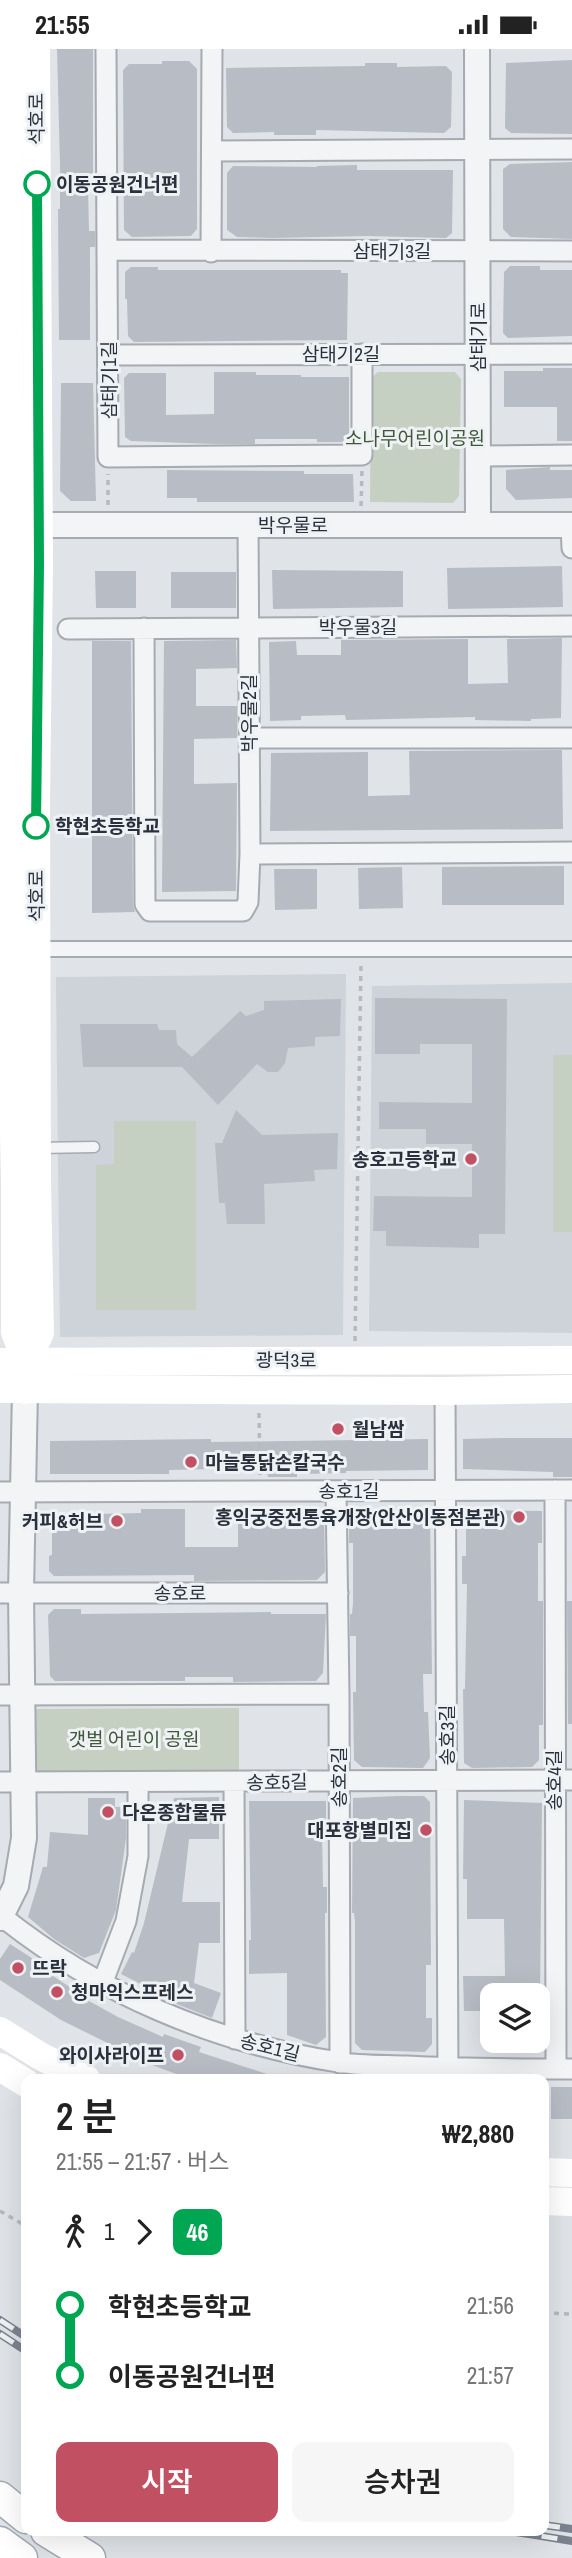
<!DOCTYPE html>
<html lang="ko">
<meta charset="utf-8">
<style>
:root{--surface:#fff;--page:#f6f6f6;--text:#222;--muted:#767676;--accent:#c15063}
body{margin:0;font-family:"Archivo Narrow","Noto Sans KR",sans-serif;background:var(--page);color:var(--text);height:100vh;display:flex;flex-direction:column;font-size:26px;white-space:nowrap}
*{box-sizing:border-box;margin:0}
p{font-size:23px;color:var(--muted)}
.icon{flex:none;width:38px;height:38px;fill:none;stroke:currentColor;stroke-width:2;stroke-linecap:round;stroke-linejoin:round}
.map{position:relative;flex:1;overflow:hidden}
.panel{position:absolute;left:21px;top:2025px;width:528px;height:462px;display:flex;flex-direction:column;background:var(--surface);border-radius:14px;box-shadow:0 7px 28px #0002}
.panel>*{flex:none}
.badge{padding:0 14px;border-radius:10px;font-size:24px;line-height:46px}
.controls{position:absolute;left:480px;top:1934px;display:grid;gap:14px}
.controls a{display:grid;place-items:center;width:70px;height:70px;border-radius:14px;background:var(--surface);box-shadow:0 7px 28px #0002;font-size:35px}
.map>.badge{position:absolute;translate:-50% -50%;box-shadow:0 0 0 4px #fff}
.legs{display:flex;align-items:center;gap:10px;height:77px;padding:0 35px;font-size:23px}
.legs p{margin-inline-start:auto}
.head{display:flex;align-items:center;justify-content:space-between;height:119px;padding:0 35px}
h1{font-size:38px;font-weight:600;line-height:52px}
.button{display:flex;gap:14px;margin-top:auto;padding:14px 35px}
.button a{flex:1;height:80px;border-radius:14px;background:var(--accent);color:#fff;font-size:28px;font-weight:600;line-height:80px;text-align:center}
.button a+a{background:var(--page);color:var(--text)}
ul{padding:0 35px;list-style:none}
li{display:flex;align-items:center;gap:24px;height:70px;font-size:26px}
li i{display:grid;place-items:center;width:10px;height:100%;margin:0 9px;background:currentColor}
li i::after{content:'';width:18px;height:18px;margin:-9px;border:5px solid;border-radius:50%;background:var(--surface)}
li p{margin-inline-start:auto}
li:first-child i{background:linear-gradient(#0000 50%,currentColor 0)}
li:last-child i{background:linear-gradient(currentColor 50%,#0000 0)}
.status{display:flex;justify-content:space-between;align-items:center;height:49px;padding:0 35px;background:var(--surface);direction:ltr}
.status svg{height:19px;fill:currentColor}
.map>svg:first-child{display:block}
.built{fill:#ced2d9}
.green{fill:#c6d0c2}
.building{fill:#b8bcc4}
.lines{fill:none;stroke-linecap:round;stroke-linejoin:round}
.service-casing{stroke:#a6aab1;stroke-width:13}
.pedestrian-casing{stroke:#a6aab1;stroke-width:18}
.minor-casing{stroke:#a6aab1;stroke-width:23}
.tertiary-casing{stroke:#a6aab1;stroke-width:28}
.primary-casing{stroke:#a0a8b2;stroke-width:33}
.path{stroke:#b6babe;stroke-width:3.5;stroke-dasharray:5 5;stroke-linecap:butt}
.service{stroke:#f2f4f6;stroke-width:10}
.pedestrian{stroke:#f2f4f6;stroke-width:14}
.minor{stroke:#f2f4f6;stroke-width:19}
.tertiary{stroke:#f2f4f6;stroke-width:24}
.secondary{stroke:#fff;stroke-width:28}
.primary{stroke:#fff;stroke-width:30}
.rail-casing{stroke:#7b838f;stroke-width:8}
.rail{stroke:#eff2f5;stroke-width:5;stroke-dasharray:16;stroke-linecap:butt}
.line-1-casing{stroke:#fff;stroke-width:16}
.line-1{stroke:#00a651;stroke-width:10}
.stop-1-dot{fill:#fff;stroke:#00a651;stroke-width:3.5}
.poi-dot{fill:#c15063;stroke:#eff2f5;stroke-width:2.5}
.labels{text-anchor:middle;stroke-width:6;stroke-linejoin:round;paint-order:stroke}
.street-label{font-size:19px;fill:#2a313d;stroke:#eff2f5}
.stop-label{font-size:19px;font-weight:bold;fill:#2a313d;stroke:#eff2f5;text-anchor:start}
.park-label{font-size:19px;fill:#3f5839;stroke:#eff2f5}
.poi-label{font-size:19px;font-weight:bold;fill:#2a313d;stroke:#eff2f5;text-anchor:end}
</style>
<div class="status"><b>21:55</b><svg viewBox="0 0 49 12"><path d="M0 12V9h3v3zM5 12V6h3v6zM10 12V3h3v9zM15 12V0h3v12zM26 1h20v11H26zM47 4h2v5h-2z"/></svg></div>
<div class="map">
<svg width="572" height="2509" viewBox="0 0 572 2509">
<rect width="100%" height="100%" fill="#e0e3e7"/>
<path class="built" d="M 346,925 L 343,1286 L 60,1288 L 56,928 Z
M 572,934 L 572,1284 L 369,1282 L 372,937 Z"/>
<path class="green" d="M 378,323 L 455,323 L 461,330 L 459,447 L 453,454 L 370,453 L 371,329 Z
M 553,1006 L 572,1006 L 572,1183 L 553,1183 Z
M 114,1072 L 196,1072 L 196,1261 L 96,1261 L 96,1116 L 114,1115 Z
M 239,1659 L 239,1721 L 35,1722 L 29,1716 L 29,1667 L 35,1660 Z"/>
<path class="building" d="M 57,0 L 93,0 L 93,139 L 88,139 L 89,182 L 95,182 L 95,198 L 90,198 L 90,291 L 59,291 L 58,160 L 60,160 L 60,115 Z
M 572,11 L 572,85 L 511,84 L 505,79 L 506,14 Z
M 162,12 L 189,12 L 197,20 L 197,180 L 191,187 L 132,188 L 124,181 L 123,21 L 129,15 L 162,15 Z
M 365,14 L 397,14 L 397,18 L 446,17 L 452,23 L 451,78 L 444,84 L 316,81 L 316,86 L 274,86 L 274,83 L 233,84 L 227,78 L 226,19 L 365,17 Z
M 572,113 L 572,190 L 511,188 L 503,180 L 503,120 L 510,115 Z
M 357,116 L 357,121 L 453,121 L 452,184 L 446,189 L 367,187 L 272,189 L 237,188 L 227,181 L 227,124 L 233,117 L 317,118 L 317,117 Z
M 510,217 L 540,217 L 540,221 L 572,221 L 572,287 L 508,289 L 503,284 L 504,223 Z
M 131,218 L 158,218 L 158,221 L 341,221 L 341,224 L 348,224 L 347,291 L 134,293 L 128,287 L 127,250 L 125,250 L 125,223 Z
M 543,319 L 572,319 L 572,392 L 557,392 L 557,358 L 504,358 L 504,322 L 543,322 Z
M 214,323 L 256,323 L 256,326 L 301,326 L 301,328 L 349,328 L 349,387 L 342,393 L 317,393 L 317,390 L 255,390 L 255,395 L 214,395 L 131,392 L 125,388 L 124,329 L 129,324 L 166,324 L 166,366 L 214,365 Z
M 61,334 L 93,334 L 96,452 L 71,452 L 60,442 Z
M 550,418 L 550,421 L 572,421 L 572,449 L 516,451 L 506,440 L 506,421 Z
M 167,421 L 304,422 L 304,425 L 353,425 L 354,453 L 197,453 L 197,449 L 167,449 Z
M 562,517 L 563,558 L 448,560 L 447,519 Z
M 272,521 L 403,522 L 403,558 L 273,560 Z
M 95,522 L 136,522 L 136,559 L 96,559 Z
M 171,523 L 236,523 L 236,559 L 171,559 Z
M 562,589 L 561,669 L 531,670 L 531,672 L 475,671 L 475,668 L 346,671 L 345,666 L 301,667 L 301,671 L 270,672 L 269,593 L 296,592 L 297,606 L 341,606 L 341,591 L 468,590 L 468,635 L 508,634 L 507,590 Z
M 236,591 L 237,619 L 196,620 L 196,657 L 237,657 L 237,689 L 194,690 L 194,735 L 237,734 L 236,842 L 162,843 L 164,592 Z
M 92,592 L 131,592 L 133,855 L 135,863 L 92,864 Z
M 562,701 L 563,780 L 270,782 L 271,704 L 368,703 L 368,747 L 410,746 L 409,702 Z
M 564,817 L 564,856 L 442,856 L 442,818 Z
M 402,818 L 403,859 L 359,860 L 358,819 Z
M 274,820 L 317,820 L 317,860 L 275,861 Z
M 375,949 L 507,950 L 505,1185 L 479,1185 L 479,1199 L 386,1197 L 386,1182 L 373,1182 L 374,1147 L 472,1148 L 472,1095 L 426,1095 L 426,1080 L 379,1080 L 379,1053 L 472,1054 L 472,995 L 420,995 L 420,1005 L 375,1005 Z
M 341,950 L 340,987 L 315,988 L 315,997 L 288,999 L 285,1014 L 278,1023 L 268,1023 L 257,1015 L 218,1056 L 182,1018 L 83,1018 L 80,975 L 157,975 L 159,981 L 176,981 L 177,995 L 192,1008 L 240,962 L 246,967 L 264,961 L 264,952 Z
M 236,1061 L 262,1086 L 338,1084 L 337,1120 L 314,1121 L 315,1132 L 264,1135 L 265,1175 L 227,1175 L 225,1154 L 219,1154 L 215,1094 L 222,1094 Z
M 503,1389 L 572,1389 L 572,1428 L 553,1428 L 553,1423 L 463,1420 L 463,1390 Z
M 211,1390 L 211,1393 L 428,1390 L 428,1421 L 346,1422 L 346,1424 L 297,1425 L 297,1428 L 268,1428 L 267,1421 L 214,1420 L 169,1421 L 169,1425 L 50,1425 L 50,1392 Z
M 141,1460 L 185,1460 L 185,1498 L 238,1498 L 238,1461 L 274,1461 L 274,1464 L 324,1464 L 325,1523 L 317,1531 L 194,1532 L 194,1526 L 54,1527 L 49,1522 L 49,1507 L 52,1506 L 52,1466 L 141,1464 Z
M 466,1461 L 542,1462 L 542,1494 L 538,1494 L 538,1552 L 543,1552 L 543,1676 L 539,1676 L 539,1711 L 532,1718 L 472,1719 L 464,1714 L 463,1640 L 465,1640 L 467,1535 L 462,1535 L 462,1507 L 466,1507 Z
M 395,1464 L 430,1464 L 432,1625 L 423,1625 L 424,1663 L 428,1663 L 430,1709 L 423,1719 L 362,1718 L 354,1711 L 353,1643 L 356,1643 L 356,1587 L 350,1587 L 350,1565 L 352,1565 L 353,1554 L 353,1494 L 349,1494 L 349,1467 L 395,1466 Z
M 567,1552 L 572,1552 L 572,1675 L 568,1675 Z
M 54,1560 L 81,1560 L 81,1565 L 271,1563 L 271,1565 L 326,1565 L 323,1624 L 316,1632 L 233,1633 L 233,1628 L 185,1628 L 185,1632 L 55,1632 L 50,1627 L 49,1595 L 48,1566 Z
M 397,1747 L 424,1747 L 430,1753 L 431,1916 L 426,1916 L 426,1969 L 432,1969 L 432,1995 L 425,2003 L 362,2001 L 355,1994 L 355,1873 L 354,1864 L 352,1864 L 353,1749 Z
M 219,1748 L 219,1790 L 189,1790 L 182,1853 L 220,1853 L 220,1894 L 199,1894 L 194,1934 L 221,1944 L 212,1969 L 169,1952 L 170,1950 L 121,1925 L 132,1903 L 134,1904 L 144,1874 L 174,1749 Z
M 88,1749 L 115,1749 L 115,1758 L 126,1758 L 126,1789 L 116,1861 L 99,1904 L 84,1909 L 54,1890 L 28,1868 L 43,1818 L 47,1818 L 50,1783 L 88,1786 Z
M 464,1751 L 542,1754 L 540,1946 L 492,1946 L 492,1962 L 464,1962 L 463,1927 L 505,1927 L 504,1870 L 467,1870 L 467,1830 L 463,1830 Z
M 249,1752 L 326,1752 L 326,1784 L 322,1784 L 323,1838 L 327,1838 L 327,1864 L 325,1864 L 326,1988 L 316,1996 L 287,1986 L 287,1924 L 249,1925 L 249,1891 L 251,1891 Z
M 10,1895 L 41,1915 L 39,1918 L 79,1944 L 78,1946 L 118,1968 L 163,1988 L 164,1985 L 201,1998 L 199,2003 L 273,2027 L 273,2030 L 190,2030 L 152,2016 L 61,1971 L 0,1931 L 0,1910 Z
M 551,2038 L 572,2038 L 572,2070 L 551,2070 Z"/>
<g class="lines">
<defs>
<path id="service" d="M 38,1099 L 94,1098"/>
<path id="pedestrian" d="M 49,900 L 572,900"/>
<path id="minor" d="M 106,0 L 108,408 L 362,406 L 362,305
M 213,102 L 572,100
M 108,201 L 572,202
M 211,203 L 212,0
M 109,306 L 572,305
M 479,407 L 572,406
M 571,476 L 572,499
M 144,579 L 145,855 L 150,862 L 243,862 L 248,853 L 250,805 L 248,476
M 68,580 L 572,577
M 250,689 L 572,689
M 250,805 L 572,803
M 445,1342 L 448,2030
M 555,1441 L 556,2020
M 336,1442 L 339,1645 L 340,2014
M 0,1443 L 572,1441
M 0,1544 L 338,1544
M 0,1646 L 339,1645
M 0,1733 L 572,1731
M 234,1733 L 235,1990
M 0,1866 C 97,1944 215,1994 338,2013 C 360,2017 384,2016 407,2017 C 462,2020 517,2020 572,2020
M 102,1935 L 126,1872 L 138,1807 L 138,1733"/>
<path id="tertiary" d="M 477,0 L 478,475
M 20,476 L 572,476
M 0,1869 L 16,1837 L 24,1789 L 21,1544 L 25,1341"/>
<path id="primary" d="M 0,2448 L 26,2469
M 46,2482 L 90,2509
M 0,2493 L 22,2509"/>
</defs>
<use href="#service" class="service-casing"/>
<use href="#pedestrian" class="pedestrian-casing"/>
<use href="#minor" class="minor-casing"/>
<use href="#tertiary" class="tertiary-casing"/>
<use href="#primary" class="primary-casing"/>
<path class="path" d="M 108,456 L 108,425
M 361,457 L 362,422
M 355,1292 L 361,914
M 259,1364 L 260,1426
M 0,2162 L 26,2177
M 544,2264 L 572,2265"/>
<use href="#service" class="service"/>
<use href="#pedestrian" class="pedestrian"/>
<use href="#minor" class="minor"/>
<use href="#tertiary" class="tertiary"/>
<path class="secondary" d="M 8,0 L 10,354 L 14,476 L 10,900 L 15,1133 L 15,1283 L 26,1313 L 25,1341
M 0,1313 L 572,1311
M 26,1313 L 40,1284 L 37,1133 L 36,753 L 39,515 L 36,0
M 0,1340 L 445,1342 L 572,1340
M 0,1982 L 40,2007 L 86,2030
M 0,2018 L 26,2034
M 544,2123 L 572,2124
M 544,2152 L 572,2153"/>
<use href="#primary" class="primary"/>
<defs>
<path id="rail" d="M 0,2271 L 26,2288
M 0,2285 L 26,2302
M 544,2476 L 572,2480
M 510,2482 L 572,2492"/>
</defs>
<use href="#rail" class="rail-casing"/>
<use href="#rail" class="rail"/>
</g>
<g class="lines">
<defs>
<path id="line-1" d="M 36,777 L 39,515 L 37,135"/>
</defs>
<use href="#line-1" class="line-1-casing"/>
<use href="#line-1" class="line-1"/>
</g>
<g class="stop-1-dot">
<circle cx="37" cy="135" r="12"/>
<circle cx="36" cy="777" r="12"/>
</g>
<g class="poi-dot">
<circle cx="471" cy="1110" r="7"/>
<circle cx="338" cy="1380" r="7"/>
<circle cx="191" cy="1413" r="7"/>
<circle cx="519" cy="1468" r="7"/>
<circle cx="117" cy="1472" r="7"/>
<circle cx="108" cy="1763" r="7"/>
<circle cx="426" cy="1781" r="7"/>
<circle cx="18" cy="1919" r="7"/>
<circle cx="57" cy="1943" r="7"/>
<circle cx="178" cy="2006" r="7"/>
</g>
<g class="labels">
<g class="street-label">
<text transform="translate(36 70) rotate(-90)" y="7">석호로</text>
<text x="392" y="209">삼태기3길</text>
<text transform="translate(478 288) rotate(-90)" y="7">삼태기로</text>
<text x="341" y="312">삼태기2길</text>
<text transform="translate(109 331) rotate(-90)" y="7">삼태기1길</text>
<text x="293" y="483">박우물로</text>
<text x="358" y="585">박우물3길</text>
<text transform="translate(249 664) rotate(-90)" y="7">박우물2길</text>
<text transform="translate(36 847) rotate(-90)" y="7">석호로</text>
<text x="286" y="1318">광덕3로</text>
<text x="349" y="1449">송호1길</text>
<text x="180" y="1551">송호로</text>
<text transform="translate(447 1686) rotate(-90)" y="7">송호3길</text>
<text transform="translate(339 1728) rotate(-90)" y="7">송호2길</text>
<text transform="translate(554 1731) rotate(-90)" y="7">송호4길</text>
<text transform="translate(277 1733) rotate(-1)" y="7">송호5길</text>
<text transform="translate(270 1998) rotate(14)" y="7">송호1길</text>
</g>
<g class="stop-label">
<text x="56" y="142">이동공원건너편</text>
<text x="55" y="784">학현초등학교</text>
</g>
<g class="park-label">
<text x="415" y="396">소나무어린이공원</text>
<text x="134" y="1697">갯벌 어린이 공원</text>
</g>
<g class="poi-label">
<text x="457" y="1117">송호고등학교</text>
<text x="352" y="1387" text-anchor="start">월남쌈</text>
<text x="205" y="1420" text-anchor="start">마늘통닭손칼국수</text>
<text x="505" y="1475">홍익궁중전통육개장(안산이동점본관)</text>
<text x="103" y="1479">커피&amp;허브</text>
<text x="122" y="1770" text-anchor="start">다온종합물류</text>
<text x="412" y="1788">대포항별미집</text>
<text x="32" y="1926" text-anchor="start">뜨락</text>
<text x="71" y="1950" text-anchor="start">청마익스프레스</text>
<text x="164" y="2013">와이사라이프</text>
</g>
</g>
</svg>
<div class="controls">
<a><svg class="icon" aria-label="layers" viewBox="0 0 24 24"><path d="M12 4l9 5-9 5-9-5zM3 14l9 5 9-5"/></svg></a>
</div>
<section class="panel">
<div class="head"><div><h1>2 분</h1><p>21:55 – 21:57 · 버스</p></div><b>₩2,880</b></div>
<div class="legs"><svg class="icon" aria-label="walk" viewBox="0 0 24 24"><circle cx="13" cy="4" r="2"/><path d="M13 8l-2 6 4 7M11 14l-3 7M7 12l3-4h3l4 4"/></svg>1<svg class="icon" aria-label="forward" viewBox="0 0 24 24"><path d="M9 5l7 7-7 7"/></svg><b class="badge" style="background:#00a651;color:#fff">46</b></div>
<ul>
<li><i style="color:#00a651"></i><b>학현초등학교</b><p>21:56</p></li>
<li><i style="color:#00a651"></i><b>이동공원건너편</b><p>21:57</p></li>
</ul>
<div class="button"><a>시작</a><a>승차권</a></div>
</section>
</div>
